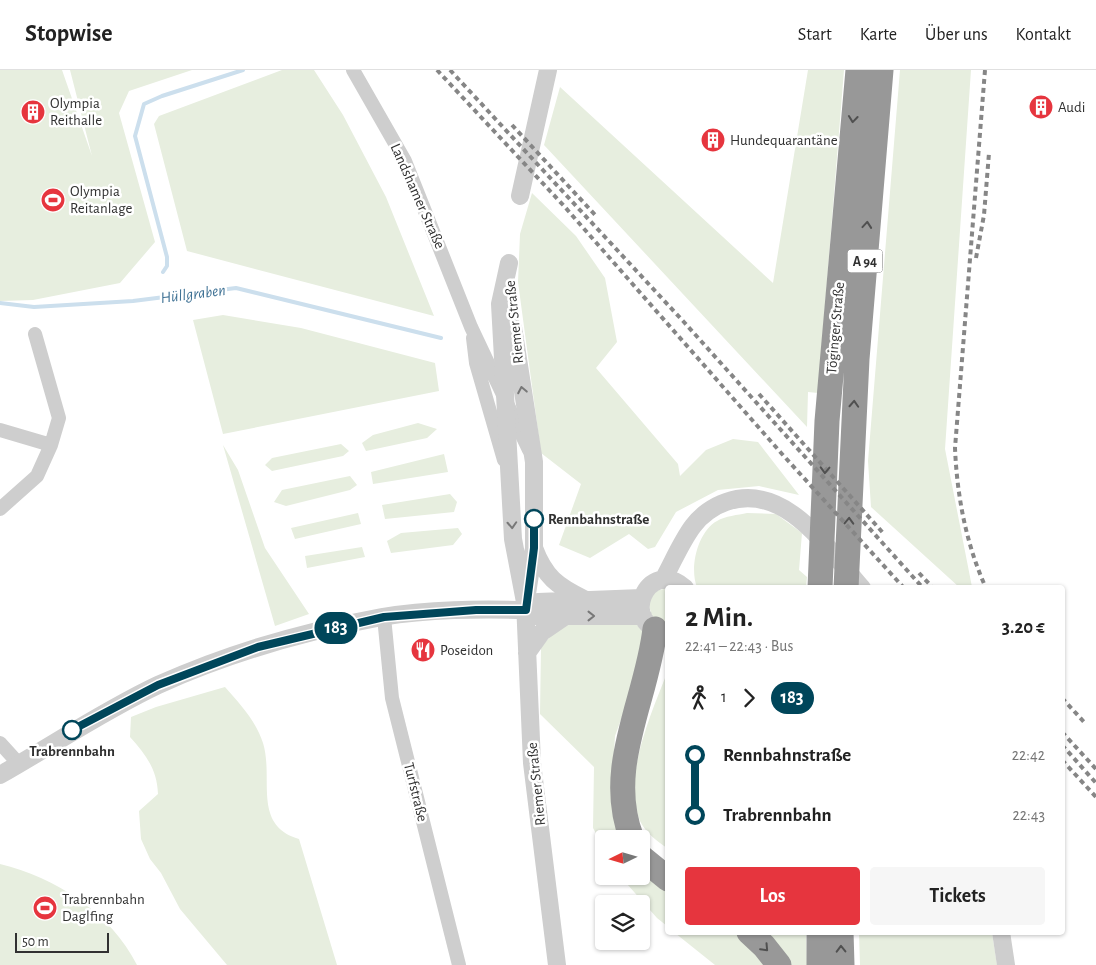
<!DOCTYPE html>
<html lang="de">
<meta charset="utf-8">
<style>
:root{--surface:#fff;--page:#f6f6f6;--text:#222;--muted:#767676;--line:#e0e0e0;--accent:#e6353e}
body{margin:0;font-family:"Alegreya Sans",sans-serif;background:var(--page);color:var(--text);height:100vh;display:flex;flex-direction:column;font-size:19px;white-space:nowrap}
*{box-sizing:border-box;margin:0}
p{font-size:16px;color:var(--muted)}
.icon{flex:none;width:28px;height:28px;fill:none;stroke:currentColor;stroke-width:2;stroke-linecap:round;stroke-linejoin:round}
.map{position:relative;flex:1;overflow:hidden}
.side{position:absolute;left:665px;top:515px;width:400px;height:350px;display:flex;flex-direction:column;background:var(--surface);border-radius:5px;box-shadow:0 1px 4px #0004}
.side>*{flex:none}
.badge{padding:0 10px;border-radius:16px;font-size:18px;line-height:32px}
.needle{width:32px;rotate:265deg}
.fabs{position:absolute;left:595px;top:760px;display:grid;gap:10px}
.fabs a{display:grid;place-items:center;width:55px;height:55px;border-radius:5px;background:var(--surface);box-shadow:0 1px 4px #0004;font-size:25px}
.scale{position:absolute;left:15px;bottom:12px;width:94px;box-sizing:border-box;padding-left:5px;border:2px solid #313131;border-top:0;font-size:14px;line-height:18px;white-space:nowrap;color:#313131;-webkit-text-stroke:4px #fff;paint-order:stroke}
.map>.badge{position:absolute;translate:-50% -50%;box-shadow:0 0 0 2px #fff}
.legs{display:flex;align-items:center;gap:8px;height:55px;padding:0 20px;font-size:16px}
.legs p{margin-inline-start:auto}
.headline{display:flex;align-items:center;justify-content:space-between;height:85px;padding:0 20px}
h1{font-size:28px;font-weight:700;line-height:38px}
.primary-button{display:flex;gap:10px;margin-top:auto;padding:10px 20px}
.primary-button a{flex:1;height:58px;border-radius:5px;background:var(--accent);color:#fff;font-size:20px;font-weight:700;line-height:58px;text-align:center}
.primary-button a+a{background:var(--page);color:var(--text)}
ul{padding:0 20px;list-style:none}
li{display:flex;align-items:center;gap:18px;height:60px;font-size:19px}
li i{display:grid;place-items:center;width:8px;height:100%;margin:0 6px;background:currentColor}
li i::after{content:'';width:12px;height:12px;margin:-6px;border:4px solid;border-radius:50%;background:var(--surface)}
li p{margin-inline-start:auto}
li:first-child i{background:linear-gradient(#0000 50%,currentColor 0)}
li:last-child i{background:linear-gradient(currentColor 50%,#0000 0)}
header{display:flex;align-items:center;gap:30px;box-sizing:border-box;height:70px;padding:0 25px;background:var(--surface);border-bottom:1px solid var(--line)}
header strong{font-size:24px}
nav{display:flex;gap:28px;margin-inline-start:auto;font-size:18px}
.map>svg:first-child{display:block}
.green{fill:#e7eedf}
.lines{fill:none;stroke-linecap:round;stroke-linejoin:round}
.stream{stroke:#ccdfed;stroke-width:4}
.minor{stroke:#cecece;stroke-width:14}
.tertiary{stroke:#cecece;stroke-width:18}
.motorway{stroke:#989898;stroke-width:25}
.rail{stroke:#868686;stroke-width:4;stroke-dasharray:5 4;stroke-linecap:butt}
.oneway{stroke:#505050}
.oneway2{stroke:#787878}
.line-1-casing{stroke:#fff;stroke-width:11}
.line-1{stroke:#00465a;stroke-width:8}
.stop-1-dot{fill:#fff;stroke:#00465a;stroke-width:2.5}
.labels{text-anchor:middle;stroke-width:5;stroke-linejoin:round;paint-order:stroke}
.shield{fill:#fff;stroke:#6f6f6f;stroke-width:1}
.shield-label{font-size:14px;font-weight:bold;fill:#313131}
.poi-label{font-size:15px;fill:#313131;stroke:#fff;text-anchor:start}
.street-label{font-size:15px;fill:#313131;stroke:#fff}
.stop-label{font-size:15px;font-weight:bold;fill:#313131;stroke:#fff;text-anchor:start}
.water-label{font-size:16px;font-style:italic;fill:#3e7194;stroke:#fff}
</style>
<header>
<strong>Stopwise</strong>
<nav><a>Start</a><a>Karte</a><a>Über uns</a><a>Kontakt</a></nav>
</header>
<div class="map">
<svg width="1096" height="895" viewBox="0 0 1096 895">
<rect width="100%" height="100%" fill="#fff"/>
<path class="green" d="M 0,0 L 62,0 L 92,86 L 70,0 L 192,0 L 129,21 L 119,43 L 155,172 L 120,213 L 33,230 L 0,231 Z
M 282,0 L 314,0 L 343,45 L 386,127 L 434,246 L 187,181 L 154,54 L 159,46 Z
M 808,0 L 844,0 L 818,323 L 808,322 L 807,357 L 544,75 L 560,17 L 773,213 Z
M 900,0 L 971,0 L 945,379 L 972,517 L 959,517 L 871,437 L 868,391 Z
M 532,123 L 576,166 L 605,208 L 617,272 L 596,298 L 678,394 L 680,406 L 706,380 L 733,369 L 758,372 L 799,425 L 759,416 L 718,420 L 676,442 L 655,477 L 648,479 L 629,464 L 590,488 L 559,475 L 581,414 L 541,383 L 518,212 L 520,164 Z
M 223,245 L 301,258 L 435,293 L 439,321 L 223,364 L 193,250 Z
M 418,353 L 437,359 L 427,368 L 366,381 L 362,373 L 373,365 Z
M 341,374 L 349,381 L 343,386 L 272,401 L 265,395 L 272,388 Z
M 223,375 L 238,400 L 265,478 L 309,544 L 275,556 Z
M 444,384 L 448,402 L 373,414 L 371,402 Z
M 350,406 L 357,415 L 350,420 L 286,436 L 274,432 L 282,420 Z
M 450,424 L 457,432 L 454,442 L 385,449 L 382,435 Z
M 358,443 L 361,454 L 295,469 L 291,458 Z
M 747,443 L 776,444 L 802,463 L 799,500 L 807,507 L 806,517 L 697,517 C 689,498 698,461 717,451 C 725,446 738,445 747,443 Z
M 458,458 L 462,464 L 453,475 L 391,483 L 387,471 L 401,463 Z
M 362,477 L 365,487 L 307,498 L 305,486 Z
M 668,518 L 667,555 L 653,550 L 648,532 L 655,521 Z
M 563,552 L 637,555 L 646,564 L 647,578 L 615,666 L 612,715 L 621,769 L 604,769 L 604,778 L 593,758 L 594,697 L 540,644 L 541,577 Z
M 667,603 L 667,778 C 658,772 645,762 640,751 C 622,708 651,644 667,603 Z
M 225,617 C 240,634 256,651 263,673 C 274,709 252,755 299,769 L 337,895 L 227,895 L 180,839 L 161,803 L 150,789 L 141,769 L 139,741 L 158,724 C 157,699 146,685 130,667 L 131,647 L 156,637 Z
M 0,794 C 55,807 111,843 137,895 L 0,895 Z
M 641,796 L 667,817 L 667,856 L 657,848 L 620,806 L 641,806 Z
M 675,863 L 738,863 L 775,895 L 715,895 Z
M 764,863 L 806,863 L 807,895 L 791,895 Z
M 859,863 L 992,863 L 997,895 L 860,895 Z"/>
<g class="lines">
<path class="stream" d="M 163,202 L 167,196 L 167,187 L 135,66 L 144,34 L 162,26 L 243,0
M 0,233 L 34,237 L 133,231 L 236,218 L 441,268"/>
<path class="minor" d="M 353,0 L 405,91 L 471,257 L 529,380
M 473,268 L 476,293 L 504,390
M 0,360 L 51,375
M 0,439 L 37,406 L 51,375 L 59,348 L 35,264
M 384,547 L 392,628 L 459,895
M 0,673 L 19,694"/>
<path class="tertiary" d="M 520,126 L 548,0
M 509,193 L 500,234 L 513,469 L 525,532 L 532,693 L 557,895
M 513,257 L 534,392 L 534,478 L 527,524
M 534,478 C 545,507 557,516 584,529
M 663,510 C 673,492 681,472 693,456 C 701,445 714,436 726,432 C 786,411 828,480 862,518
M 526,540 L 538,532 L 642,528
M 668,562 C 616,557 648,485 685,518
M 527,583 L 542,562 L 564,547
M 0,705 C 53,675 103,641 158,615 C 229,583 306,561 382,547 C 429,539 479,539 526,540 L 536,546 L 643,546
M 1001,862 L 1006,895"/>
<path class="motorway" d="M 820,518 L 827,351 L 858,0
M 846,518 L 857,289 L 881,0
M 632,769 C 604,698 647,630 655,559
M 641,787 L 668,809
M 749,862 L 764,876 L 779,895
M 819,862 L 819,895
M 841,862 L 842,895"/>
<path class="rail" d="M 437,0 L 564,136 L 782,384 L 904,518
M 450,0 L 683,251 L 923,518
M 985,0 L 955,378 C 957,426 966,474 986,518
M 512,55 L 597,147
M 976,188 L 984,145 L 989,83
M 759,324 L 884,464
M 919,503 L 933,518
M 1062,628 L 1084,652
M 1062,662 L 1096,699
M 1062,675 L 1096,713
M 1062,690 L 1096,727"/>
</g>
<defs><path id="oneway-chevron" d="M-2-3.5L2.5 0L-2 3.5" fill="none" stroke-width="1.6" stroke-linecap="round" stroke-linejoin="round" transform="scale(1.25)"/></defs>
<g class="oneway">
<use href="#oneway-chevron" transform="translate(853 49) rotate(96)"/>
<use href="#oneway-chevron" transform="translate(867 155) rotate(-85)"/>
<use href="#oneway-chevron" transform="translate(854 334) rotate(-87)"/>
<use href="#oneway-chevron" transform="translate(825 400) rotate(92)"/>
<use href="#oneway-chevron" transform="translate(849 451) rotate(-88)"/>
<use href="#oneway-chevron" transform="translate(765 878) rotate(47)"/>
<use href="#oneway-chevron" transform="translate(841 879) rotate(-91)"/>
</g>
<g class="oneway2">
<use href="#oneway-chevron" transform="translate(522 320) rotate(-101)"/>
<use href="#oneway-chevron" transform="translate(512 455) rotate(87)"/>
<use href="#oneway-chevron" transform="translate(591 546)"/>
</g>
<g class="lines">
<defs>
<path id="line-1" d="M 72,660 L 158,615 L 258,577 L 384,547 L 476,540 L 526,540 L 534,478 L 534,449"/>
</defs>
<use href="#line-1" class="line-1-casing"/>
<use href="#line-1" class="line-1"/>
</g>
<defs>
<symbol id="building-disc" viewBox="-11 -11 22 22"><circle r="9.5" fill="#e6353e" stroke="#fff"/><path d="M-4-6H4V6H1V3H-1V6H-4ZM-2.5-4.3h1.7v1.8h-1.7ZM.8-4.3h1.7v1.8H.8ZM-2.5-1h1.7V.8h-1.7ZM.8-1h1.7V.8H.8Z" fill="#fff"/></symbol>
<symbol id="stadium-disc" viewBox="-11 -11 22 22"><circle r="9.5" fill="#e6353e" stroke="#fff"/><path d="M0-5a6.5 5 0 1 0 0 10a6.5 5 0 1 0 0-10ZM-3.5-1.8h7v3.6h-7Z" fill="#fff"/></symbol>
<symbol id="restaurant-disc" viewBox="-11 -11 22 22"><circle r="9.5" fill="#e6353e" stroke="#fff"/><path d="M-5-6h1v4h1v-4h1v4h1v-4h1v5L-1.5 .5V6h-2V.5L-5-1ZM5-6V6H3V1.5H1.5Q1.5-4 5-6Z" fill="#fff"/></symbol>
</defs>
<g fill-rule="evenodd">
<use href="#building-disc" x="1027" y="23" width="28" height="28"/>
<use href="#building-disc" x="19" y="28" width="28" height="28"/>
<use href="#building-disc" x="699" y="56" width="28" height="28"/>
<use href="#stadium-disc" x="39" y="116" width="28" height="28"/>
<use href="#restaurant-disc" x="409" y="566" width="28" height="28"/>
<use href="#stadium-disc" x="31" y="824" width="28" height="28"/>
</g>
<g class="stop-1-dot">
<circle cx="534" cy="449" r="9"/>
<circle cx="72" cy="660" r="9"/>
</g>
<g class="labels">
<rect class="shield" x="847.5" y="179.5" width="35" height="23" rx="4"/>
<g class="shield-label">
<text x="865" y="196">A 94</text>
</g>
<g class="poi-label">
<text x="50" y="38">Olympia<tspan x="50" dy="17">Reithalle</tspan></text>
<text x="1058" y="42">Audi</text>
<text x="730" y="75">Hundequarantäne</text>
<text x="70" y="126">Olympia<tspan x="70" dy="17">Reitanlage</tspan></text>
<text x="440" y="585">Poseidon</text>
<text x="62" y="834">Trabrennbahn<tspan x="62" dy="17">Daglfing</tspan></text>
</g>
<g class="street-label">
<text transform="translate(418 126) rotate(66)" y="5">Landshamer Straße</text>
<text transform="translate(514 252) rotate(-96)" y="5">Riemer Straße</text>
<text transform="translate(835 258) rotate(-85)" y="5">Töginger Straße</text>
<text transform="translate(536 714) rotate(-96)" y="5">Riemer Straße</text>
<text transform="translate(416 722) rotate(76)" y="5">Turfstraße</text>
</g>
<g class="stop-label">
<text x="548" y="454">Rennbahnstraße</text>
<text x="72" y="686" text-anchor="middle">Trabrennbahn</text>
</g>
<g class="water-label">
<text transform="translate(193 223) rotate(-7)" y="6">Hüllgraben</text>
</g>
</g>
</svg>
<div class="fabs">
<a><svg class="needle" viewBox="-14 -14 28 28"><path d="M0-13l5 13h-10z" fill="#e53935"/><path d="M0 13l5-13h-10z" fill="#767676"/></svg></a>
<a><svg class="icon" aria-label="layers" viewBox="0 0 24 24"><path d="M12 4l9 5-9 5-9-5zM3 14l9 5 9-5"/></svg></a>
</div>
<div class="scale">50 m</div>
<b class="badge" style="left:336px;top:558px;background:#00465a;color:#fff">183</b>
<section class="side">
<div class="headline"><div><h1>2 Min.</h1><p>22:41 – 22:43 · Bus</p></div><b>3.20 €</b></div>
<div class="legs"><svg class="icon" aria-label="walk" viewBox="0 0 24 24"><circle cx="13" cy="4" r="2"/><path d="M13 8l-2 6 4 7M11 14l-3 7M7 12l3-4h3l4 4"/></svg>1<svg class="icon" aria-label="forward" viewBox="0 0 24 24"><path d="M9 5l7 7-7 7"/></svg><b class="badge" style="background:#00465a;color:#fff">183</b></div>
<ul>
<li><i style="color:#00465a"></i><b>Rennbahnstraße</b><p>22:42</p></li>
<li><i style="color:#00465a"></i><b>Trabrennbahn</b><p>22:43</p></li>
</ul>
<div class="primary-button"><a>Los</a><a>Tickets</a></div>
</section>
</div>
